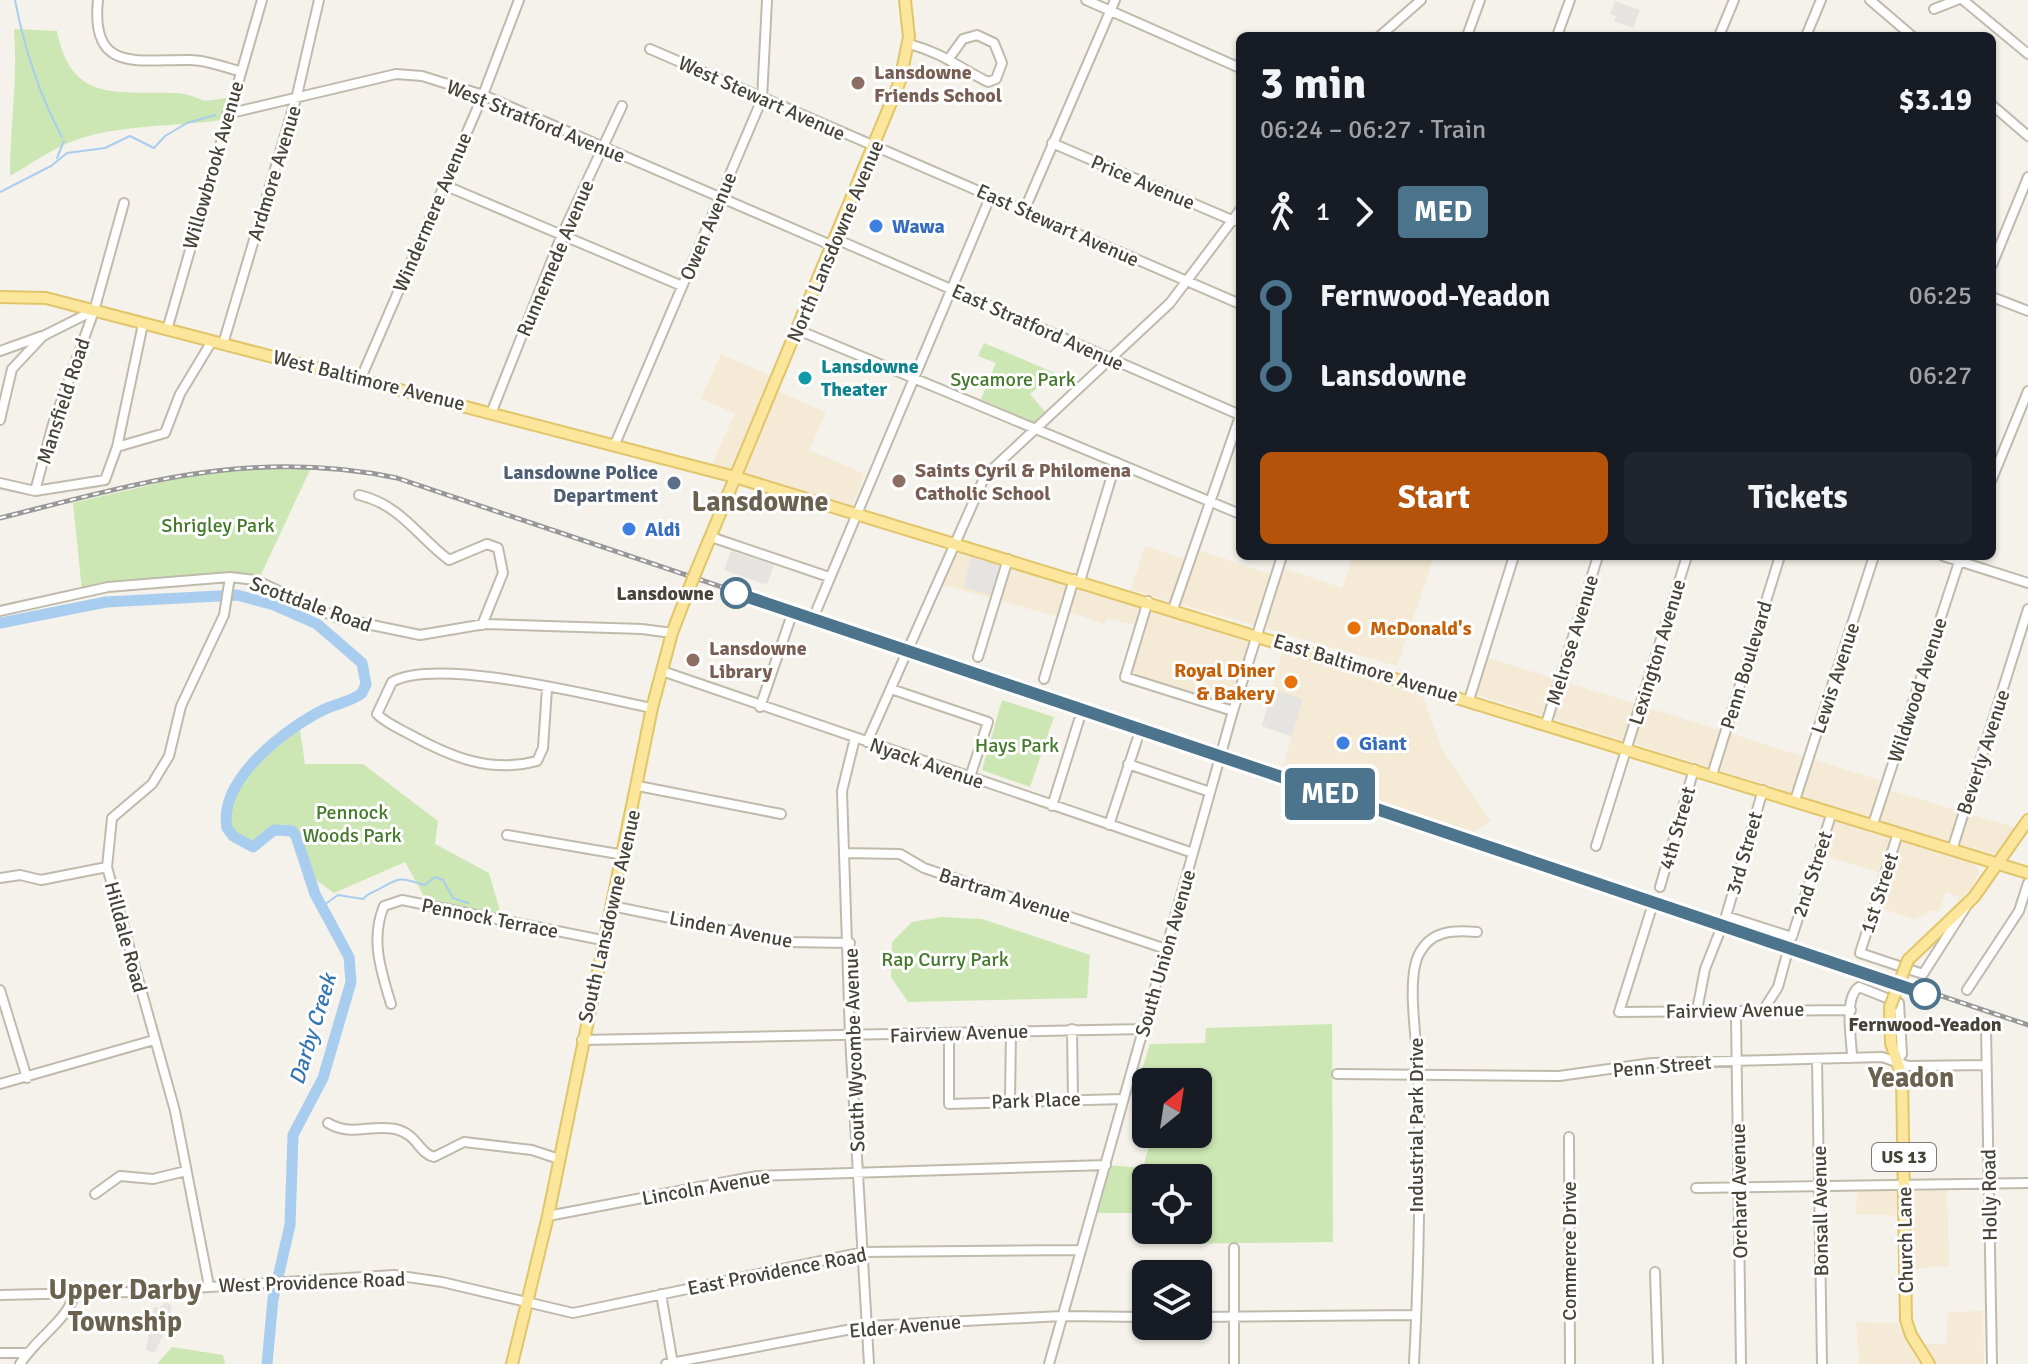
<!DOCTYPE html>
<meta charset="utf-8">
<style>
:root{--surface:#171b24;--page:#20242c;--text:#f1f3f6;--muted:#9ea1a6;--accent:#b45309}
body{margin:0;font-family:Signika,sans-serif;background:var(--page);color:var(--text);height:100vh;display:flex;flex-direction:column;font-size:30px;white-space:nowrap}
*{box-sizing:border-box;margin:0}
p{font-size:26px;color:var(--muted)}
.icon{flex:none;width:44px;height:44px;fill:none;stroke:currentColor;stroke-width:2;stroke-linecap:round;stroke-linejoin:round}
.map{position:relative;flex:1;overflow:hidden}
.sheet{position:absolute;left:1236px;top:32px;width:760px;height:528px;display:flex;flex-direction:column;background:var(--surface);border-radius:12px;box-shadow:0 2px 6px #0004}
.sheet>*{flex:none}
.badge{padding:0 16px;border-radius:6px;font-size:28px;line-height:52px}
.needle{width:52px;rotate:30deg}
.tools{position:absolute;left:1132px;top:1068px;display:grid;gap:16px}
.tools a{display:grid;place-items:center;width:80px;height:80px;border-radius:12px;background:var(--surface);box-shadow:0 2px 6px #0004;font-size:40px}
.map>.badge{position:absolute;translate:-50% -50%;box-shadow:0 0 0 4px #fff}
.legs{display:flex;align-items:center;gap:12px;height:88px;padding:0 24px;font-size:26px}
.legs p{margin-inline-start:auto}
.summary{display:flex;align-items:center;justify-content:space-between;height:136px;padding:0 24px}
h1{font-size:44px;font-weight:800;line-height:60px}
.cta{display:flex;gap:16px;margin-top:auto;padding:16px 24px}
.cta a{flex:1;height:92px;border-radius:12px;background:var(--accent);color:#fff;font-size:32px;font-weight:800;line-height:92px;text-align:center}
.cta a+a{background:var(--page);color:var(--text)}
ul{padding:0 24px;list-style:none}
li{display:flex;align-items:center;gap:28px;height:80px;font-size:30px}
li i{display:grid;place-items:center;width:12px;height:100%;margin:0 10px;background:currentColor}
li i::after{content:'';width:20px;height:20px;margin:-10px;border:6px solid;border-radius:50%;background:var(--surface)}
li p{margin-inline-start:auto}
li:first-child i{background:linear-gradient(#0000 50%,currentColor 0)}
li:last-child i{background:linear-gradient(currentColor 50%,#0000 0)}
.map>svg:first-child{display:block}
.commercial{fill:#f5ead6}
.green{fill:#cde7b4}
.parking{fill:#e6e4e1}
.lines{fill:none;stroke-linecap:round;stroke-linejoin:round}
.stream{stroke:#a8cdef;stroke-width:2}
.river{stroke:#a8cdef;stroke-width:11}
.minor-casing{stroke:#c0baac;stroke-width:12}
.major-casing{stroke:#e1c56b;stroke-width:14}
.minor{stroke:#fff;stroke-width:8}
.major{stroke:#fbe69b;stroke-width:10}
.rail-casing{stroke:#989898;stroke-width:5}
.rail{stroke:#fff;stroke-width:2;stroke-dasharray:6;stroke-linecap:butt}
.major-bridge-casing{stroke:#e1c56b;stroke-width:14;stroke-linecap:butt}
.major-bridge{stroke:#fbe69b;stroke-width:10}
.line-1-casing{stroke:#fff;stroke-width:18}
.line-1{stroke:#4c748c;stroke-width:12}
.education-dot{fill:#8d6e63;stroke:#fff;stroke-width:3}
.shop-dot{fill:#3f7fe0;stroke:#fff;stroke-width:3}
.culture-dot{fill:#0f9aa8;stroke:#fff;stroke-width:3}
.service-dot{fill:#5c6f8a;stroke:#fff;stroke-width:3}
.stop-1-dot{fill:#fff;stroke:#4c748c;stroke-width:4}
.food-dot{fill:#e8710a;stroke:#fff;stroke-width:3}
.labels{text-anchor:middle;stroke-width:6;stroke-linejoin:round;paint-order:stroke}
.shield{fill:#fff;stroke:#7f7b74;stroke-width:2}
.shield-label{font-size:18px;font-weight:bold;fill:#484338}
.education-label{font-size:20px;font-weight:bold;fill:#785e54;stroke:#fff;text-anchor:start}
.street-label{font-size:20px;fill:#484338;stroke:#fff}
.shop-label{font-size:20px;font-weight:bold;fill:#366cbe;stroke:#fff;text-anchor:start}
.culture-label{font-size:20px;font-weight:bold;fill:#0d838f;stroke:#fff;text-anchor:start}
.park-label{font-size:20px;fill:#44792c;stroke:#fff}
.service-label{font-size:20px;font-weight:bold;fill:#4e5e75;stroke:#fff;text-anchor:end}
.stop-label{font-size:20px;font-weight:bold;fill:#484338;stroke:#fff;text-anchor:end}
.food-label{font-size:20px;font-weight:bold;fill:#c56008;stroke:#fff;text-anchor:start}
.water-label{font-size:22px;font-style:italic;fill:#3374b2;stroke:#fff}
.district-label{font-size:28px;font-weight:bold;fill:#6b614f;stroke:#fff}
</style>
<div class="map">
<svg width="2028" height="1364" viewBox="0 0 2028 1364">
<rect width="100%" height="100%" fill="#f4f2ea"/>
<path class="commercial" d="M 721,354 L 774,377 L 770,388 L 826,412 L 809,450 L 865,474 L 852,506 L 712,464 L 735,413 L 701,399 Z
M 1145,546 L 1194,562 L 1199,550 L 1279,577 L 1283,568 L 1342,588 L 1353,556 L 1434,556 L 1397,666 L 1131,590 Z
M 956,547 L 1250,639 L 1230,708 L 1129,675 L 1142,627 L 1107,618 L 1104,624 L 1069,612 L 1066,619 L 939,584 Z
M 1283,648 L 1423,697 L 1442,750 L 1491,821 L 1474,832 L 1283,768 L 1291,736 L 1262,726 Z
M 1486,657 L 1879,780 L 1879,787 L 2017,828 L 1994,856 L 1474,694 Z
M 1833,818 L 1975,864 L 1979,871 L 1973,886 L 1959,903 L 1957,896 L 1946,892 L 1939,912 L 1932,910 L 1915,920 L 1878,907 L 1888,875 L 1822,855 Z
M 1947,1190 L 1949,1266 L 1910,1269 L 1908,1216 L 1856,1214 L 1857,1191 Z
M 1983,1311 L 1984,1364 L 1859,1364 L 1856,1322 L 1897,1323 L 1916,1352 L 1927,1344 L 1946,1344 L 1948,1312 Z"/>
<path class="green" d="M 14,29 L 57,31 C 71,103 116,91 174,93 C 186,93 195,97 202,100 C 208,102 221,98 228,98 L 222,120 C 173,127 122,124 76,140 C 53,148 31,164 10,176 C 10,126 18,78 14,29 Z
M 984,343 L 1055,373 L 1030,394 L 1046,413 L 1036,423 L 981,399 L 996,363 L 978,356 Z
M 261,469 L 310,470 L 258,581 L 230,577 L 82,591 L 73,503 L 189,476 Z
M 1002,700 L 1054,717 L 1030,787 L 982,770 Z
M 299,723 L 305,764 L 363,764 L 438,821 L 435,844 L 489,873 L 503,921 L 430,907 L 405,862 L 334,893 L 308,874 L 292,832 L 273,830 L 253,847 L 233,836 L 225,819 C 229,777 268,747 299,723 Z
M 941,917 L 982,919 L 1090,955 L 1087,998 L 908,1002 L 891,977 L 892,942 L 912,922 Z
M 1332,1024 L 1333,1242 L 1157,1244 L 1155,1230 L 1198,1230 L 1198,1178 L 1146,1178 L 1146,1213 L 1096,1213 L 1108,1165 L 1143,1168 L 1152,1134 L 1198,1134 L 1198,1082 L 1146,1082 L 1146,1103 L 1132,1100 L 1150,1044 L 1205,1043 L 1206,1028 Z
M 172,1347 L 223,1355 L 225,1364 L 157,1364 Z"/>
<path class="parking" d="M 1615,1 L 1640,10 L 1633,28 L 1614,21 L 1616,16 L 1610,14 Z
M 731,551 L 774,565 L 767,585 L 724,570 Z
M 972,555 L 1000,564 L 991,595 L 963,587 Z
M 1277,690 L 1303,700 L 1291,736 L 1262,726 L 1271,692 Z
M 166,1302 L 172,1306 L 164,1334 L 154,1353 L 146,1350 L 154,1307 L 159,1308 Z"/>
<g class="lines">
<path class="stream" d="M 15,0 C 24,47 39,94 62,137
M 57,158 L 64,141
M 0,192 L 51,166 L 67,153 L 105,148 L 130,136 L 154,148 L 165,136 L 187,123 L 215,115
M 321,907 L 338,895 L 363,899 C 369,892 373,893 381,888 C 404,875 402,879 425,885 L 435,877 L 443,880 L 453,898 L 468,903"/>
<path class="river" d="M 0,623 L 106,602 L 237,595 L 274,605 L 317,624 L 362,663 L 366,684 L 362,693 C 351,702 335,704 323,710 C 285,729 218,780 227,828 L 233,836 L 253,847 L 274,830 L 292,831 L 296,836 L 315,894 L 349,957 L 351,982 L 323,1078 L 293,1135 L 290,1225 L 273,1299 L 267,1364"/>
<defs>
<path id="minor" d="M 98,0 C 90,74 139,59 190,60 C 206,60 224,67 239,71
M 1086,0 L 1240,68
M 1870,0 L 1912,36
M 1963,0 L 2028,54
M 1934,9 L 1957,0
M 1380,36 L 1421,0
M 1467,36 L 1480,0
M 1557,36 L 1570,0
M 1719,36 L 1734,0
M 1806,36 L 1821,0
M 909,44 C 943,53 958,67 988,82 L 996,79 L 1002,63 L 994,43 L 977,35 L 963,39 L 950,57
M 650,49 L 1240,304
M 1992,105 L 2028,136
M 227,114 L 396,74 L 422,76 L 483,95 L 833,246
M 1052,143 L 1234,221
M 444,185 L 682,286
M 1024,211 L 1115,0
M 836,239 L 1240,415
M 1992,265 L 2028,177
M 1992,297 L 2028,311
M 167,330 L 262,0
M 798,330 L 1240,514
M 223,344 L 297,95 L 319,0
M 0,351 L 42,336
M 361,378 L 483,95 L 519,0
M 492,411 L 561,237 L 622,106
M 0,420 L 12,369 L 43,336 L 93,311
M 615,444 L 762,99 L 767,0
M 117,447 L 165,433 L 180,394 L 212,341
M 1992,479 L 2028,391
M 0,483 L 35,491 L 105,480 L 117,447 L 143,324
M 35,491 L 53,424 L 94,311 L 124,203
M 359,495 C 401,505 417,536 449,560 L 487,544 L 498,548 L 503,573 L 482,625
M 711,537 L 829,577
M 1943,556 L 2028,583
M 1080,581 L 1116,462
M 1148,601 L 1125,677 L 1233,711
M 817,609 L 991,195
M 1173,609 L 1240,416
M 0,611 L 108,587 L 230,577 L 255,580 L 338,618 L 420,635 L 485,624 L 642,629 L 672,633
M 978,657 L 1008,559
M 662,671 L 1193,853
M 1044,679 L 1074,579
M 547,688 L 543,748 L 537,761 C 490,774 449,756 409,734 C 398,728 386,723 377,714 L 392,682 C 438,656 597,697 652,708
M 891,689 L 988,722 L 970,777
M 1469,700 L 1514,556
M 760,707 L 790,620
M 1546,724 L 1598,556
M 855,738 L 842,791 L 850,1036 L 869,1364
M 867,742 L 985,476 L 1170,303 L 1240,210
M 1128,764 L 1210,792
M 1712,775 L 1780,556
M 638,786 L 781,814
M 1763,790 L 1726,916 L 1792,937 L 1832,812
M 1795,800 L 1874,556
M 1052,806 L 1079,720
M 1873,824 L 1961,556
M 1109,825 L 1137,740
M 1898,833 L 1860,953 L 1923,974 L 1967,905
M 507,835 L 624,855
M 1596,846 L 1687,556
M 1952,850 L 2028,609
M 844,853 L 900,854 L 924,868 L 1166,949
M 0,878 L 20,875 L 41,880 L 107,867
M 1660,887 L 1694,769
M 612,906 L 787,942 L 850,943
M 1651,910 L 1619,1012 L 1851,1010
M 0,990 L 27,1078
M 1967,990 L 2019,911 L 2028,883
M 391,1004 C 381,971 370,939 384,906 L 402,900 L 602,940
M 1764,1009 L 1778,987 L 1787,954
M 1697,1010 L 1705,969 L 1720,931
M 1736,1017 L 1741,1364
M 1986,1027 L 1992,1364
M 1072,1029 L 1073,1098
M 949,1033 L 949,1104 L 1123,1099
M 582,1040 L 1144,1029
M 1852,1058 C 1852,1040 1843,998 1859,987 L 1899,1003 L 1902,1054 L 1897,1062
M 1817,1059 L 1822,1364
M 1337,1074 L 1559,1076 L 1652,1063 L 1882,1057 L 1908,1066 L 1986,1065
M 0,1084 L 154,1040
M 1010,1100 L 1011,1031
M 328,1123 C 351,1137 370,1124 395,1129 C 418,1134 418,1153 434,1157 L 464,1142 L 532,1150 L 559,1159
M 1569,1137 L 1570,1364
M 1696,1188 L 2028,1183
M 95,1194 L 120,1176 L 153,1179 L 186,1171
M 548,1216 L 757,1176 L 1106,1165
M 1655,1272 L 1658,1364
M 209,1286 L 175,1111 L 107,867 L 112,818 L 152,784 L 169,756 L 181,706 L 224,615 L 230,577
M 661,1294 L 673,1364
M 0,1295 L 131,1292 L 394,1275 L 442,1282 L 573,1313 L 863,1252 L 1080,1250
M 1198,1317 L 1416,1315
M 0,1353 L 27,1353
M 20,1364 C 36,1338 65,1323 75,1294
M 666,1364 L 868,1326 L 1062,1316 L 1146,1317
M 1049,1364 L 1233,711 L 1282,556
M 1234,1364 L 1234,1248
M 1414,1364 C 1419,1267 1421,1167 1418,1070 C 1417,1040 1406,979 1419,954 C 1431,930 1454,930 1477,932"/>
<path id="major" d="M 0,297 L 46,298 L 735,477 L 2028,873
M 697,569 L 900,81 L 909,37 L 905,0
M 1908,960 L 1974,897 L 2028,820
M 1890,1007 L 1891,1043 L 1902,1077 L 1906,1320 L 1911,1335 L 1929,1364
M 512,1364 L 548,1216 L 652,708 L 672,633 L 690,586"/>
</defs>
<use href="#minor" class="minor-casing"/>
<use href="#major" class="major-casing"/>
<use href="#minor" class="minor"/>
<use href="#major" class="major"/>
<defs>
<path id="rail" d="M 0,518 C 140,483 252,448 397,478 L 2028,1025"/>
</defs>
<use href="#rail" class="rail-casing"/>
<use href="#rail" class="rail"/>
<defs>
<path id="major-bridge" d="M 690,586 L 697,569
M 1890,1007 L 1908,960"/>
</defs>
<use href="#major-bridge" class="major-bridge-casing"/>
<use href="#major-bridge" class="major-bridge"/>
</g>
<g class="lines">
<defs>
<path id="line-1" d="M 736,593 L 1925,994"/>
</defs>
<use href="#line-1" class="line-1-casing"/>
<use href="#line-1" class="line-1"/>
</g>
<g class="education-dot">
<circle cx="858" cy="83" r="8"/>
<circle cx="899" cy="481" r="8"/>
<circle cx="693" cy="660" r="8"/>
</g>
<g class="shop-dot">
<circle cx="876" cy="226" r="8"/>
<circle cx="629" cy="529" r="8"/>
<circle cx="1343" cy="743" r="8"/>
</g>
<circle class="culture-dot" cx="805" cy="378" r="8"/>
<circle class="service-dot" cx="674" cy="483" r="8"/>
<g class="stop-1-dot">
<circle cx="736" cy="593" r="14"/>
<circle cx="1925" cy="994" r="14"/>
</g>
<g class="food-dot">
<circle cx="1354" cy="628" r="8"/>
<circle cx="1291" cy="682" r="8"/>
</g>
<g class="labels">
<rect class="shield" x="1872" y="1143" width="64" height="28" rx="6"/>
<g class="shield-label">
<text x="1904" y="1163">US 13</text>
</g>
<g class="education-label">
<text x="874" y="79">Lansdowne<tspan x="874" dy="23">Friends School</tspan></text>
<text x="915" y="477">Saints Cyril &amp; Philomena<tspan x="915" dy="23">Catholic School</tspan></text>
<text x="709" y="655">Lansdowne<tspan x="709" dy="23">Library</tspan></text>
</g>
<g class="street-label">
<text transform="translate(762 98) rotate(24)" y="7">West Stewart Avenue</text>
<text transform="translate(536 121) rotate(22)" y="7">West Stratford Avenue</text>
<text transform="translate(213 165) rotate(-74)" y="7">Willowbrook Avenue</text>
<text transform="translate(274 173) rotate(-73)" y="7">Ardmore Avenue</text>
<text transform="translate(1143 182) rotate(23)" y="7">Price Avenue</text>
<text transform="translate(432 212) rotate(-67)" y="7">Windermere Avenue</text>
<text transform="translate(1058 225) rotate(24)" y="7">East Stewart Avenue</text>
<text transform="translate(708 226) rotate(-67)" y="7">Owen Avenue</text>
<text transform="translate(835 241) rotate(-67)" y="7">North Lansdowne Avenue</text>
<text transform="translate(555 258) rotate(-67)" y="7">Runnemede Avenue</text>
<text transform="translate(1038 327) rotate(24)" y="7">East Stratford Avenue</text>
<text transform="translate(369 380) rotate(14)" y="7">West Baltimore Avenue</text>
<text transform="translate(63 401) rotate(-72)" y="7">Mansfield Road</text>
<text transform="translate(311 604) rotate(20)" y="7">Scottdale Road</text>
<text transform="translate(1572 640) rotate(-73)" y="7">Melrose Avenue</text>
<text transform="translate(1657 652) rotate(-73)" y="7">Lexington Avenue</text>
<text transform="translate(1746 665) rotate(-73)" y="7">Penn Boulevard</text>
<text transform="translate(1366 668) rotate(17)" y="7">East Baltimore Avenue</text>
<text transform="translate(1835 678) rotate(-72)" y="7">Lewis Avenue</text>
<text transform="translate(1917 690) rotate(-72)" y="7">Wildwood Avenue</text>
<text transform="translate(1983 752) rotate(-72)" y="7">Beverly Avenue</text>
<text transform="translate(927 763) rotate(19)" y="7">Nyack Avenue</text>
<text transform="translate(1677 828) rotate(-74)" y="7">4th Street</text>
<text transform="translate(1744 853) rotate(-74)" y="7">3rd Street</text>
<text transform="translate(1812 874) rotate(-72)" y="7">2nd Street</text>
<text transform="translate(1879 893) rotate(-72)" y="7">1st Street</text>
<text transform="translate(1005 895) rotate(18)" y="7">Bartram Avenue</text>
<text transform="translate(609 916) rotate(-77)" y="7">South Lansdowne Avenue</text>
<text transform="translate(490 918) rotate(11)" y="7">Pennock Terrace</text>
<text transform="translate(731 929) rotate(11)" y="7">Linden Avenue</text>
<text transform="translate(126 937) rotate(75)" y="7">Hilldale Road</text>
<text transform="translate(1165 953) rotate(-74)" y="7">South Union Avenue</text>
<text transform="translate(1735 1010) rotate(-1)" y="7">Fairview Avenue</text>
<text transform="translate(959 1033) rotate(-2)" y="7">Fairview Avenue</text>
<text transform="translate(854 1050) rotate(-92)" y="7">South Wycombe Avenue</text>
<text transform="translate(1662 1066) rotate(-5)" y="7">Penn Street</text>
<text transform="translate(1036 1100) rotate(-2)" y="7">Park Place</text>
<text transform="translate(1416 1125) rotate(-90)" y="7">Industrial Park Drive</text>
<text transform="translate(706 1187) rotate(-10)" y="7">Lincoln Avenue</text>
<text transform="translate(1739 1191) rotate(-91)" y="7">Orchard Avenue</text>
<text transform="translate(1989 1195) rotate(-91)" y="7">Holly Road</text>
<text transform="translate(1820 1211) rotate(-91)" y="7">Bonsall Avenue</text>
<text transform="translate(1905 1240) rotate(-91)" y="7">Church Lane</text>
<text transform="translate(1569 1251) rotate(-90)" y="7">Commerce Drive</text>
<text transform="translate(777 1271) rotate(-11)" y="7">East Providence Road</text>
<text transform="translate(312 1282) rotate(-2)" y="7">West Providence Road</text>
<text transform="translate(905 1326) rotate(-5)" y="7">Elder Avenue</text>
</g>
<g class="shop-label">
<text x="892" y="233">Wawa</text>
<text x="645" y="536">Aldi</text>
<text x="1359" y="750">Giant</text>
</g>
<g class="culture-label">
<text x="821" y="373">Lansdowne<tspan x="821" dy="23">Theater</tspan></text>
</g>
<g class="park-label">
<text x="1013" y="386">Sycamore Park</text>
<text x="218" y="532">Shrigley Park</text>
<text x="1017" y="752">Hays Park</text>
<text x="352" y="819">Pennock<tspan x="352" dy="23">Woods Park</tspan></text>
<text x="945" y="966">Rap Curry Park</text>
</g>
<g class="service-label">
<text x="658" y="479">Lansdowne Police<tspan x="658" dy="23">Department</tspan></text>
</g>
<g class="stop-label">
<text x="714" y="600">Lansdowne</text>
<text x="1925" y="1031" text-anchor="middle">Fernwood-Yeadon</text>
</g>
<g class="food-label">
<text x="1370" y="635">McDonald's</text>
<text x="1275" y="677" text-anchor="end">Royal Diner<tspan x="1275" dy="23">&amp; Bakery</tspan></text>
</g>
<g class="water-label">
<text transform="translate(312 1029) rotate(-73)" y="8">Darby Creek</text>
</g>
<g class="district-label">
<text x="760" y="511">Lansdowne</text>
<text x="1911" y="1087">Yeadon</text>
<text x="125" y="1299">Upper Darby<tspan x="125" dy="32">Township</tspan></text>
</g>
</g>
</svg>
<div class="tools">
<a><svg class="needle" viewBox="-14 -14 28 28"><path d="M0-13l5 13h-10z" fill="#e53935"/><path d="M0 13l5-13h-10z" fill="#9ea1a6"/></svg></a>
<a><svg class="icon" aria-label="locate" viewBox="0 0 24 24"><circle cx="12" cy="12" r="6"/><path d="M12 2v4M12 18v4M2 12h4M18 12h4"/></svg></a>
<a><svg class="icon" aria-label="layers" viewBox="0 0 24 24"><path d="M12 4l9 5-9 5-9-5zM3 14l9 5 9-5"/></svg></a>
</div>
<b class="badge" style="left:1330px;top:794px;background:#4c748c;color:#fff">MED</b>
<section class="sheet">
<div class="summary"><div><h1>3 min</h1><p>06:24 – 06:27 · Train</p></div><b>$3.19</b></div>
<div class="legs"><svg class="icon" aria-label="walk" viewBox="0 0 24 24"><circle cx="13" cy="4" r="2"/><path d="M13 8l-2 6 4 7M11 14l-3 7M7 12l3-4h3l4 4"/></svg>1<svg class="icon" aria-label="forward" viewBox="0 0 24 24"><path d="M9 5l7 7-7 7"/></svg><b class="badge" style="background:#4c748c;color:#fff">MED</b></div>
<ul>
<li><i style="color:#4c748c"></i><b>Fernwood-Yeadon</b><p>06:25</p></li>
<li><i style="color:#4c748c"></i><b>Lansdowne</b><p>06:27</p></li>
</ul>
<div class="cta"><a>Start</a><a>Tickets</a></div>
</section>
</div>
